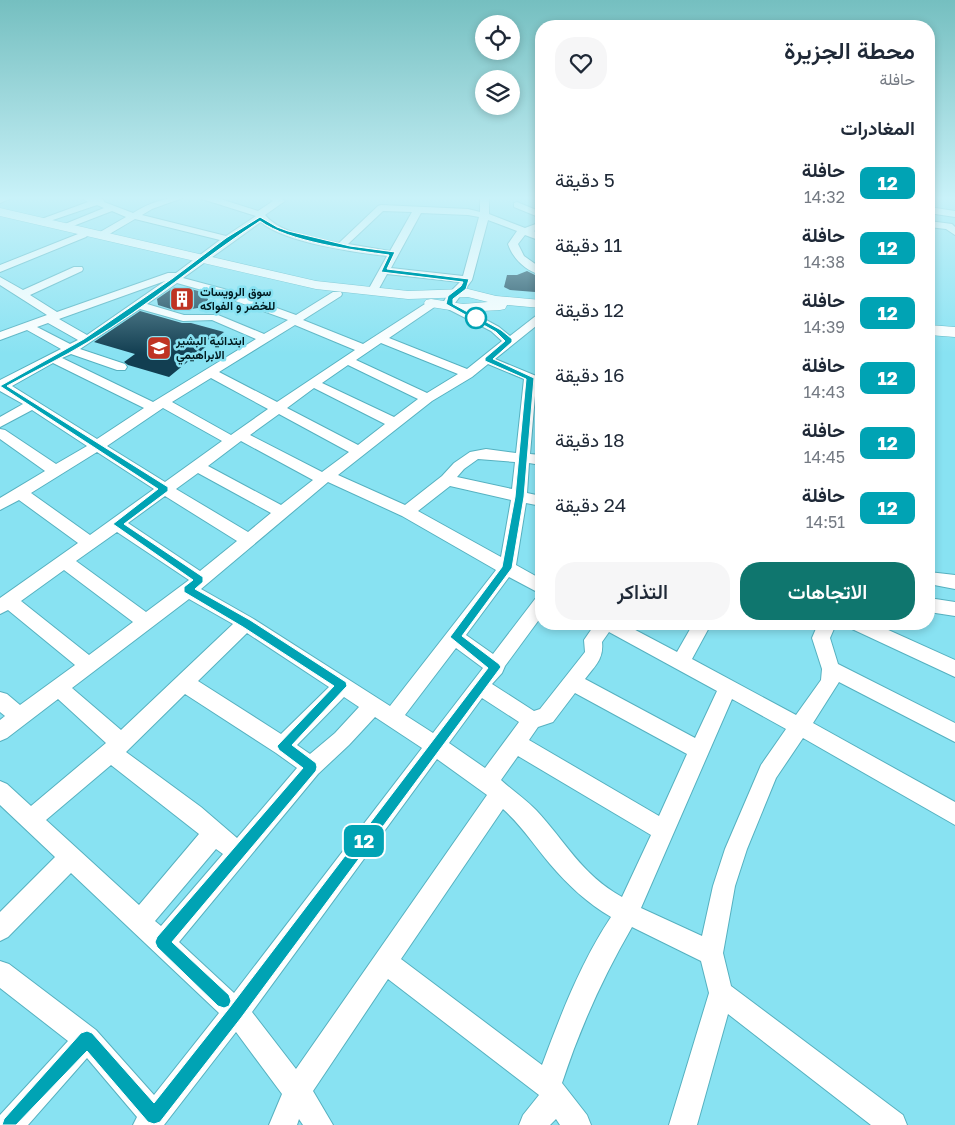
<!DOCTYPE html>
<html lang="ar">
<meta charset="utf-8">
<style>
:root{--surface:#fff;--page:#f6f6f7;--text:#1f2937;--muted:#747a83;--accent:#0f766e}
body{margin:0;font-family:"Golos Text",Vazirmatn,sans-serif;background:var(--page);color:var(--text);direction:rtl;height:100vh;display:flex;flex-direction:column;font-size:19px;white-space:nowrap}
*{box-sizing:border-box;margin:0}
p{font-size:16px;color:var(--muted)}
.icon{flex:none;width:28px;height:28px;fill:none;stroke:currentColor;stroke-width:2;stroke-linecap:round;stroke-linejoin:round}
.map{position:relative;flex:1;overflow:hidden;direction:ltr}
.panel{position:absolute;left:535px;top:20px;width:400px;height:610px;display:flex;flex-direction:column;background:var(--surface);border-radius:20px;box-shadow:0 2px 8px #0003;direction:rtl}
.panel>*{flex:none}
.badge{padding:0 10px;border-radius:8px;font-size:18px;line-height:32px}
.controls{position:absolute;left:475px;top:15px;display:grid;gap:10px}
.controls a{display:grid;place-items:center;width:45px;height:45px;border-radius:50%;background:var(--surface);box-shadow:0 2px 8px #0003;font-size:25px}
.map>.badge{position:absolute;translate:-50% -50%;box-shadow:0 0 0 2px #fff}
h2{padding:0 20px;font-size:19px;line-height:45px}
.round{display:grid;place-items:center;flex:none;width:52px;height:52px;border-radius:20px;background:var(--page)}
.summary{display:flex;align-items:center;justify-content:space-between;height:85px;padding:0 20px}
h1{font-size:24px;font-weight:600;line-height:38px}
.action{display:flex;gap:10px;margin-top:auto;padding:10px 20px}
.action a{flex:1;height:58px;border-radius:20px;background:var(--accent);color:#fff;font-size:20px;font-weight:600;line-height:58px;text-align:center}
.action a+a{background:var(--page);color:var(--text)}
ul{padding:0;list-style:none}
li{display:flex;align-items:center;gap:15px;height:65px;padding:0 20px}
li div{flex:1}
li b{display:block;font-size:19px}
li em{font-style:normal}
li .badge{min-width:55px;font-weight:700;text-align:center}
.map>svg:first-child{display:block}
.building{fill:#123e51}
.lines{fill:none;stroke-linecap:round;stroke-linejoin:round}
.minor-casing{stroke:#56b1c0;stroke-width:2}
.major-casing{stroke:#56b1c0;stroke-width:1}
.minor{fill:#fff;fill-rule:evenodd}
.major{fill:#fff;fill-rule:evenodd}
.line{fill:#00a3b4;stroke:#fff}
.stop-dot{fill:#fff;stroke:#00a3b4;stroke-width:2.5}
.labels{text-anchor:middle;stroke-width:5;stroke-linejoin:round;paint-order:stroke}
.far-poi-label{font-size:12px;font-weight:bold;fill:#001a1f;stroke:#88e2f2;text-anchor:start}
</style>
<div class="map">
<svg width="955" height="1125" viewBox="0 0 955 1125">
<rect width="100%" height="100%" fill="#88e2f2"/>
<path class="building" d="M 527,271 L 541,278 L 535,292 L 510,290 L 504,287 L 507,275 L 517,275 Z
M 183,287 L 206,293 L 208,300 L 198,308 L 177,311 L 158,305 L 157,299 L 173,288 Z
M 140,311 L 182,323 L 191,323 L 224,332 L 169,377 L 128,365 L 124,362 L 135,354 L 94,342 Z"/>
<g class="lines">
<defs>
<path id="minor" d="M 0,197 L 14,197 L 0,203 Z
M 80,197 L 103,199 L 104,202 L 133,213 C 149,203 166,197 185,197 L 152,209 L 142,215 L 226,236 L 256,216 L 202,199 L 201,197 L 214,197 L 258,211 L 273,201 L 268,197 L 279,197 L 285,201 L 265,215 C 281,234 315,238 339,243 L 378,206 L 381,205 L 468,209 L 480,212 L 480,197 L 489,197 L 489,214 L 525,228 L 541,222 L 541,228 L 534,231 L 541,235 L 541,241 L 525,235 L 518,244 L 524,256 L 541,268 L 541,275 C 526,271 513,259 508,244 L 517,231 L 488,220 L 472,280 L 455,303 L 499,327 L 510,336 L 537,315 L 541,314 L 541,322 L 495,359 L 541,378 L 541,386 L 536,384 L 530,454 L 541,455 L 541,465 L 529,463 L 527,493 L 541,496 L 541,506 L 526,503 L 516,565 L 541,579 L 541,594 L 509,577 L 466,635 L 493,654 L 535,599 L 541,597 L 541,617 L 505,666 L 502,673 L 492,684 L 534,711 L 540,709 L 585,652 L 584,640 L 595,624 L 624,624 L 677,652 L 693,624 L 711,624 L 692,659 L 796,715 L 821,680 L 822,669 L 812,638 L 818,624 L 836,624 L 830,638 L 838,664 L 955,723 L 955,742 L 839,682 L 813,723 L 955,802 L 955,825 L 803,738 L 776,778 L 747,849 L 735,886 L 723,953 L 731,986 L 903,1115 L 907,1125 L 871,1125 L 728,1014 L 697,1125 L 669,1125 L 709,993 L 701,961 L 632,927 C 603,977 580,1028 562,1083 L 587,1115 L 591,1125 L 560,1125 L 556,1119 L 550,1125 L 519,1125 L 523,1115 L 539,1095 L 388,979 L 313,1091 L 333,1125 L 303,1125 L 299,1119 L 297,1125 L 269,1125 L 282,1094 L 236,1032 L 164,1125 L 133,1125 L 137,1117 L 87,1058 L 28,1125 L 0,1125 L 0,1115 L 68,1041 L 0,988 L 0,961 L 9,964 L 96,1030 L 154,1095 L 219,1013 L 71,873 L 8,937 L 0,941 L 0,912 L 55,857 L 0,805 L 0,781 L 7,784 L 31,806 L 106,743 L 58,699 L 7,738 L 0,741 L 0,720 L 5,716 L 0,712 L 0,692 L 7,694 L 20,705 L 75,665 L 8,610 L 0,614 L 0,598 L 78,543 L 19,500 L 0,510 L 0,498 L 45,471 L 0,439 L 0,429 L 5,430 L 56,464 L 87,446 L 32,410 L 0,427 L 0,417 L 23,404 L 0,391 L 0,380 L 61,349 L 27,330 L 0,340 L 0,332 L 47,315 L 0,285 L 0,277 L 23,290 L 74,267 L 82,267 L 83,269 L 82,271 L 30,295 L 57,312 L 168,273 L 176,273 L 220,240 L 135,219 L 106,236 L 100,236 L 100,232 L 126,217 L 112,211 L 68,228 L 62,228 L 60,226 L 104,208 L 97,205 L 44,223 L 38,223 L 36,221 L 88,202 ZM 383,211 L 412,212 L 390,251 L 348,244 ZM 421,213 L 468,215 L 479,217 L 463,276 L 391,268 ZM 261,222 C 282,242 357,253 387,256 L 367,292 L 368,294 L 376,294 L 387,274 L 460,282 L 448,294 L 443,303 L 448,309 L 491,331 L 502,341 L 467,369 L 389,338 L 436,306 L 438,304 L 436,302 L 428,302 L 363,344 L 303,320 L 341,296 L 342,294 L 341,292 L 333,292 L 296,315 L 224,289 L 183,278 ZM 165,281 L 87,335 L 59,319 ZM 177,283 L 216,294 L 288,320 L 264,334 L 218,315 L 184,315 L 147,304 ZM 140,309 L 183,321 L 212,320 L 256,339 L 153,402 L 62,358 L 71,354 L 117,370 L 125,370 L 127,367 L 125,364 L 80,349 ZM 48,323 L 78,340 L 70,344 L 37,327 ZM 295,325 L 355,350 L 277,402 L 219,372 ZM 381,343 L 458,374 L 427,393 L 356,360 ZM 53,363 L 144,408 L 97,439 L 12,386 ZM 488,364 L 524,379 L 516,453 L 486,449 L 470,452 L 454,463 L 442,476 L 405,505 L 338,475 L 432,401 L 472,377 ZM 348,365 L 418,399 L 394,417 L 322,383 ZM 211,378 L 268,409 L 231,435 L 172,402 ZM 314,388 L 385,424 L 358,445 L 287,408 ZM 163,408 L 222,441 L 165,482 L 107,446 ZM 279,414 L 349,452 L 322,472 L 250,435 ZM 241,441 L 313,480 L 281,505 L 208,466 ZM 97,452 L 154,489 L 90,535 L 31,493 ZM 478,459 L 515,462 L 512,489 L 457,477 L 464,469 ZM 198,473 L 271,513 L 248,532 L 176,489 ZM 328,482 L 402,516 L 496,570 L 390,706 L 252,618 L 201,589 ZM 450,486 L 511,500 L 501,557 L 418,511 ZM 165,496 L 237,541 L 200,571 L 128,523 ZM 117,532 L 189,580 L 146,612 L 76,561 ZM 64,570 L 133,622 L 89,655 L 21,601 ZM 189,599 L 233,624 L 121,730 L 72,688 ZM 609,632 L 717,691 L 695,738 L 585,679 C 595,666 604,659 602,642 ZM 247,633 L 329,687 L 281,734 L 198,681 ZM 456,648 L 483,668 L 433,733 L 405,715 ZM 575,693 L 687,754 L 659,816 L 529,740 L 538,727 L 553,722 ZM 185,694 L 276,753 L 297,768 L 237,838 L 201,807 L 126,752 ZM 344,697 L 359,707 L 335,733 L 310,754 L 297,745 ZM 482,698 L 519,722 L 485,768 L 449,743 ZM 732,699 L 786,729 L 761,765 L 725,849 L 713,886 L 702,936 L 641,908 ZM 375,717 L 422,748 L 234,993 L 179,942 L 318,774 L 349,745 ZM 518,756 L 651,835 L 622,897 C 581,874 566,842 536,810 C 525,799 512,790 501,780 ZM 437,759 L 487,795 L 296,1069 L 252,1012 ZM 111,765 L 199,834 L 139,905 L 46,820 ZM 503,809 C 523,827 533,844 550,864 C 568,885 587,903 611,917 C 581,962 561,1014 542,1065 L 401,959 ZM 216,849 L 223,854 L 161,926 L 155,921 Z
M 517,202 L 541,212 L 541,218 L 514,207 L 514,203 Z
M 929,207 L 955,211 L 955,217 L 929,213 Z
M 929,221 L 952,224 L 955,227 L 955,235 L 946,229 L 929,227 Z
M 83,232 L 88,235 L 86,237 L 0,272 L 0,265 Z
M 929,572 L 955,575 L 955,589 L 929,584 Z
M 929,598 L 955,602 L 955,616 L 929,612 Z
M 849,624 L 875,624 L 955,660 L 955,677 L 852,629 Z"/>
<path id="major" d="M 0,208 L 316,281 L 408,291 L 468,289 L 496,296 L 541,300 L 541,308 L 507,305 L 505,309 L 500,310 L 463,312 L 431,307 L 426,306 L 424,303 L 426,300 L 431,299 L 463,304 L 488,302 L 468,297 L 408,299 L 316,289 L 0,216 Z
M 929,325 L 955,327 L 955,337 L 929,335 Z"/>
</defs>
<use href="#minor" class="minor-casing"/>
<use href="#major" class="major-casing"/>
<use href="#minor" class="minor"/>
<use href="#major" class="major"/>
</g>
<linearGradient id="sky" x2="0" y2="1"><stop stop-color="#75bfc0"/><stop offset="0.56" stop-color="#c9f2f9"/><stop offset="1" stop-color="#c9f2f9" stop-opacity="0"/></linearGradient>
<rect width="955" height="354" fill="url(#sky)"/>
<path class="line" d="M 260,217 L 277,227 L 288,231 L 350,246 L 395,252 L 387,269 L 469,279 L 466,289 L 453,299 L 453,304 L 501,330 L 512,339 L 512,342 L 493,359 L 534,378 L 524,497 L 512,568 L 462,636 L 499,664 L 501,667 L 241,1018 L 160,1122 L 154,1124 L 148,1122 L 87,1051 L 16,1125 L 2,1125 L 4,1119 L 81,1033 L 87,1031 L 92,1033 L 154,1103 L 230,1007 L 488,668 L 450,637 L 502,567 L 515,497 L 526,379 L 485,361 L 485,358 L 505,341 L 496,332 L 446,304 L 448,296 L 461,286 L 463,282 L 381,272 L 389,255 C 353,250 289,242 260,221 C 201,259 149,306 88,342 C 62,358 34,371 7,386 L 168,487 L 168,491 L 124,524 L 203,577 L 203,582 L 195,589 L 250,620 L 346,682 L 347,686 L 292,745 L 316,763 L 317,767 L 316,771 L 172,942 L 229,995 L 231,1001 L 229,1006 L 224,1008 L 218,1006 L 157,947 L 155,942 L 157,937 L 303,768 L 279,750 L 277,746 L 334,686 L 243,627 L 184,592 L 184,587 L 193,580 L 113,524 L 158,489 L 0,386 L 84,339 L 173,278 L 226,238 Z"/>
<defs>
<symbol id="building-square" viewBox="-11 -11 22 22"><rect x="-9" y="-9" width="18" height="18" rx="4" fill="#bf3323" stroke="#88e2f2"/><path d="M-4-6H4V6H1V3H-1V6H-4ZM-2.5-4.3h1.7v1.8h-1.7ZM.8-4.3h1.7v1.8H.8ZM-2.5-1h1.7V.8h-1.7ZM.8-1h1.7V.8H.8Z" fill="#fff"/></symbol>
<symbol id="school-square" viewBox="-11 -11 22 22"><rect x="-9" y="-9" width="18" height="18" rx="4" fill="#bf3323" stroke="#88e2f2"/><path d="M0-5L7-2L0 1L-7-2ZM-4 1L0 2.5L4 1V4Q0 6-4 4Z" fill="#fff"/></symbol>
</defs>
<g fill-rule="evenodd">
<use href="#building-square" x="168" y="285" width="28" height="28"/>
<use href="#school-square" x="145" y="334" width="28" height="28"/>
</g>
<circle class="stop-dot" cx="476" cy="318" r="10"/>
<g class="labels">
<g class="far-poi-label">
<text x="200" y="296">سوق الرويسات<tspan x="200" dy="14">للخضر و الفواكه</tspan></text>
<text x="176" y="345">ابتدائية البشير<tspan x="176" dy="14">الابراهيمي</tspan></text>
</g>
</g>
</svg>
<div class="controls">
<a><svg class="icon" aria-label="locate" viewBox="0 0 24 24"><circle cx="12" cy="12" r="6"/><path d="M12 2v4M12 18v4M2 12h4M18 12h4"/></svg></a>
<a><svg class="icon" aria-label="layers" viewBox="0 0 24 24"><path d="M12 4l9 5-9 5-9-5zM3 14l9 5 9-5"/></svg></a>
</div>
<b class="badge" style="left:364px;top:841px;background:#00a3b4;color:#fff">12</b>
<section class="panel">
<div class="summary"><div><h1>محطة الجزيرة</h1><p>حافلة</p></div><a class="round"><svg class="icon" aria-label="heart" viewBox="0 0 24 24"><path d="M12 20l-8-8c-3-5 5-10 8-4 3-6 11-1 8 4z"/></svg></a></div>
<h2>المغادرات</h2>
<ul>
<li><span class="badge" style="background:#00a3b4;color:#fff">12</span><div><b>حافلة</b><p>14:32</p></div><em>5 دقيقة</em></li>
<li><span class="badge" style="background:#00a3b4;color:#fff">12</span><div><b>حافلة</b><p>14:38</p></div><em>11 دقيقة</em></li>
<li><span class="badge" style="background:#00a3b4;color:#fff">12</span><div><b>حافلة</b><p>14:39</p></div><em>12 دقيقة</em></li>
<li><span class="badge" style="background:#00a3b4;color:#fff">12</span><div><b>حافلة</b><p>14:43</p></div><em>16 دقيقة</em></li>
<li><span class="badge" style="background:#00a3b4;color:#fff">12</span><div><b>حافلة</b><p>14:45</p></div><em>18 دقيقة</em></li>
<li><span class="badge" style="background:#00a3b4;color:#fff">12</span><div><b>حافلة</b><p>14:51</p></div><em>24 دقيقة</em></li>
</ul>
<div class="action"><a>الاتجاهات</a><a>التذاكر</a></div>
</section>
</div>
